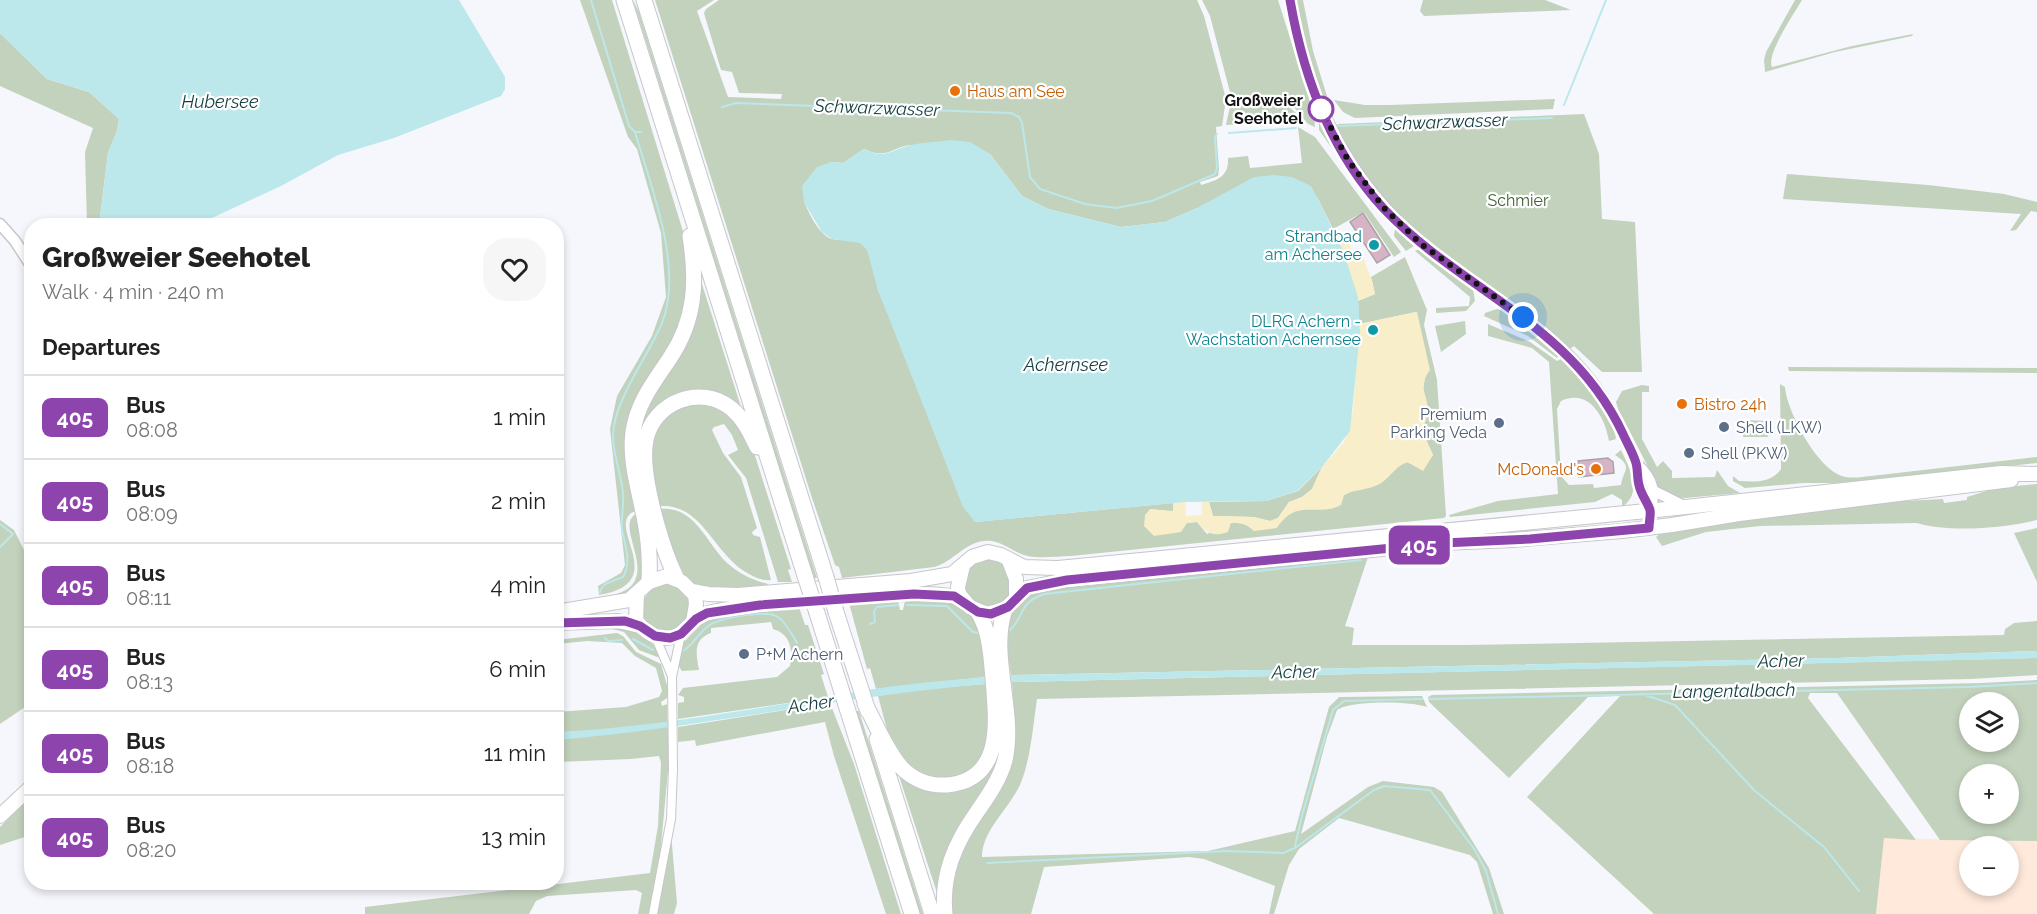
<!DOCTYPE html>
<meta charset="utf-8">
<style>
:root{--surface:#fff;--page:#f6f6f6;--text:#222;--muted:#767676;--line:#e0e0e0}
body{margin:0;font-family:Raleway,sans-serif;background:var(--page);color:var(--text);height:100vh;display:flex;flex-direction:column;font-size:22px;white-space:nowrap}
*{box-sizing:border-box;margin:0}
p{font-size:20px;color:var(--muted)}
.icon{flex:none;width:33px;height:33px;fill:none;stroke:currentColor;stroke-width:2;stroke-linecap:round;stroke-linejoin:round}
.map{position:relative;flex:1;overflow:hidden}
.side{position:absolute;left:24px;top:218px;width:540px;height:672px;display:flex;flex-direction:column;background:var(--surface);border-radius:24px;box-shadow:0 3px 9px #0003}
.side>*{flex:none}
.badge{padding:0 12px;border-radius:9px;font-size:21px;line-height:39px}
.buttons{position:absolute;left:1959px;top:692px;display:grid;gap:12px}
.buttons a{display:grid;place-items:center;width:60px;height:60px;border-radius:50%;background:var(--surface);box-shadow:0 3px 9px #0003;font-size:30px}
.you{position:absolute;width:30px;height:30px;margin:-15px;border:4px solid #fff;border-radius:50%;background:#1a73e8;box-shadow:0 0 0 9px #1a73e833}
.map>.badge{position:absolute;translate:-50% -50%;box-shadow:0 0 0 3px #fff}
h2{padding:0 18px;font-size:22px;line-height:54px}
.round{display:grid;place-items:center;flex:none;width:63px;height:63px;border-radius:24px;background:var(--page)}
.summary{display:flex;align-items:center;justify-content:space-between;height:102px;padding:0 18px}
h1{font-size:28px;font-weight:800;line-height:45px}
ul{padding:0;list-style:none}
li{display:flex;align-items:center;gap:18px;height:84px;padding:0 18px;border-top:2px solid var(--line)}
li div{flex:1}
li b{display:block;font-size:22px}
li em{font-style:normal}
li .badge{min-width:66px;font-weight:700;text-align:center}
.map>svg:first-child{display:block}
.commercial{fill:#fee9db;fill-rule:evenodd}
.green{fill:#c2d2bc;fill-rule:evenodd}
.sand{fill:#f8eec9}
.water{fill:#bce8eb}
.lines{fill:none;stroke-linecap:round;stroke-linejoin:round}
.stream{stroke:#bce8eb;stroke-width:2}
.building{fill:#d6b3c5;stroke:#aaa4a7;stroke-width:1.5}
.minor-casing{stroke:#c6c6cc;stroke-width:10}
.tertiary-casing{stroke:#c6c6cc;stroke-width:13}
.primary-casing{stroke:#c6c6cc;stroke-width:16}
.motorway-casing{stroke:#c6c6cc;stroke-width:17}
.minor{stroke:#fff;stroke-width:8}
.tertiary{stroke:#fff;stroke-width:10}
.primary{stroke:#fff;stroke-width:14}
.motorway{stroke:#fff;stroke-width:15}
.motorway-bridge-casing{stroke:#c6c6cc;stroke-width:17;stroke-linecap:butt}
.motorway-bridge{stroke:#fff;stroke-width:15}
.line-casing{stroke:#fff;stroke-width:14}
.line{stroke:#8e44ad;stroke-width:9}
.walk{stroke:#141416;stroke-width:6;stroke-dasharray:0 10.8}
.food-dot{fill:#e8710a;stroke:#fff;stroke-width:2}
.stop-dot{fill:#fff;stroke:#8e44ad;stroke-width:3}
.culture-dot{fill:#0f9aa8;stroke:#fff;stroke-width:2}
.service-dot{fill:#5c6f8a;stroke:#fff;stroke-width:2}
.labels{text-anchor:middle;stroke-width:4.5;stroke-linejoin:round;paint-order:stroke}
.food-label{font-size:16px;fill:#c56008;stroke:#fff;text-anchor:start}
.stop-label{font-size:16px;font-weight:bold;fill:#141416;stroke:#fff;text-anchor:end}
.park-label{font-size:16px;fill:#405f34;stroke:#fff}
.culture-label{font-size:16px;fill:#0d838f;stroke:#fff;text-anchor:end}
.service-label{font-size:16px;fill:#4e5e75;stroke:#fff;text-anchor:start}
.water-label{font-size:18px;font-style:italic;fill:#143e40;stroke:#fff}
</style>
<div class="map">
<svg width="2037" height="914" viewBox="0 0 2037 914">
<rect width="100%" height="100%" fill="#f6f7fd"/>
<path class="commercial" d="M 1884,838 L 2037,841 L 2037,914 L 1876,914 ZM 1970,846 L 2008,846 L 2008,885 L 1970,885 Z"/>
<path class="green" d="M 580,0 L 612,0 L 689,251 L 687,315 L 642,393 L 633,501 L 635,511 C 602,525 674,582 599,595 L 598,586 L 621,573 L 625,565 L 610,429 L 617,396 L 652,336 L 666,297 L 661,233 L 637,149 L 628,137 Z
M 633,0 L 639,12 L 817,578 L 814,578 Z
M 655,0 L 714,0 L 697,11 L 728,97 L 781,99 L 782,94 L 739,93 L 732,72 L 721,70 L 704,13 L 706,9 L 719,0 L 1197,0 L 1204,16 L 1226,99 L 1222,126 L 1216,127 L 1219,169 L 1218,176 L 1200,182 L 1201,185 C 1217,180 1229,177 1228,158 L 1248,156 L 1250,168 L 1302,163 L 1298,127 L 1315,137 L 1401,252 L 1394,257 L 1364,212 L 1333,229 L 1317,197 L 1197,208 L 1165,222 L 1121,227 L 1048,209 L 1022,196 L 990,154 C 965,151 938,145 914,145 C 892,145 889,161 864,149 L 843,163 L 831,162 L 804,202 C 810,214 818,234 832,239 C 841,241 852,238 860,243 C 874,250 875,276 878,290 L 975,522 L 1173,503 L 1174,512 L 1150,509 L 1187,523 L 1197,522 L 1207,534 C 1225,525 1237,515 1254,531 L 1295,511 L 1309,508 L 1321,509 L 1353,490 L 1381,483 L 1398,465 L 1407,462 L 1422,470 L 1433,455 L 1422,431 L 1428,409 L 1422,395 L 1425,378 L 1416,312 L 1359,324 L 1358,301 L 1375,294 L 1371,277 L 1405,257 L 1427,310 L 1424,325 L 1437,380 L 1446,516 L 1444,518 L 1071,556 C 1057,556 1041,559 1028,556 C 1012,553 1002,539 984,541 C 964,543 953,562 934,567 L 842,578 L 839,567 L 835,565 L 812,498 Z
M 1202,0 L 1278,0 L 1314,114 L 1315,127 L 1308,124 L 1289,101 L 1231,96 L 1210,16 Z
M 1295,0 L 1303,0 L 1313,51 L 1331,109 L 1324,108 L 1300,31 Z
M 1423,0 L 1545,0 L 1571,10 L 1424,16 L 1420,11 Z
M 1795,0 L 1802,0 C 1794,14 1766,54 1772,67 L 1852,46 L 1913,34 L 1912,36 L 1835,52 L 1765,72 L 1764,60 L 1766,52 Z
M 0,33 L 47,79 L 89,92 L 119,119 L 117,131 L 108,153 L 99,225 L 87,225 L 85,152 L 93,128 L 0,86 Z
M 1555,99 L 1553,109 L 1355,118 L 1343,112 L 1334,100 L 1365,105 L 1390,105 Z
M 1231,101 L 1285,103 L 1297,114 L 1298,121 L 1226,125 Z
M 1319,114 C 1337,165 1377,210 1417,244 L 1406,251 L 1394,236 L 1395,229 L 1367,198 L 1319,130 Z
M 1584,114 L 1599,154 L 1602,219 L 1635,222 L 1642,372 L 1602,372 L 1574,346 L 1570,349 L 1528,313 L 1415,234 L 1359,171 L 1335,127 L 1338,124 Z
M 1787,174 L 1928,185 L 2004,194 L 2037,202 L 2037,212 L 2031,211 L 2016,230 L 2010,231 L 2021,214 L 1783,199 Z
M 1421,248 L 1473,289 L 1475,301 L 1466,311 L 1436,313 L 1436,308 L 1469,306 L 1470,297 L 1415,251 Z
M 699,284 L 702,284 L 742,410 L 734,406 L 667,402 L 640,471 L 639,426 Z
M 1497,309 C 1514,310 1546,344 1559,356 L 1557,358 L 1528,336 L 1484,316 L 1485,313 Z
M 1465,321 L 1466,334 L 1441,352 L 1435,326 Z
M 1488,324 L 1530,342 L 1557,361 L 1563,358 C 1579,378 1614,414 1616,439 L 1609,441 C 1605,417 1589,388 1561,401 L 1557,409 L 1561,476 L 1569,485 L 1593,484 L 1594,488 L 1621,485 C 1623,470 1634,467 1615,455 L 1621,450 C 1630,469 1643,493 1622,507 L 1622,500 L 1612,494 L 1595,502 L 1450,517 L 1449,515 L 1498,501 L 1558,494 L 1549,362 L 1532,348 L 1488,336 Z
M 1788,367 L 2037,368 L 2037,373 L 1789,371 Z
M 1780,384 L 1785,387 C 1787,412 1817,468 1842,476 C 1851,479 1861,477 1871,476 L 2037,457 L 2037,463 L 1861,483 L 1803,483 L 1745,488 L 1733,481 L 1733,476 L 1739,481 C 1754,482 1772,483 1781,469 Z
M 1642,385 L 1649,386 L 1649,392 L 1642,392 L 1642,439 L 1657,467 L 1663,461 L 1672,471 L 1672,478 L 1715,477 L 1717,470 L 1728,486 L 1740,493 L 1685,498 L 1676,497 L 1659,488 L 1618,409 L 1616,402 L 1622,391 Z
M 689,402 L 726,409 L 751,443 L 791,569 L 788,570 L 792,582 L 778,582 L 746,478 L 728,455 L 738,450 L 732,435 L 724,424 L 714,427 L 712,430 L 723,453 L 741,477 L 757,528 L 752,532 L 753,535 L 760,537 L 771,580 C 763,581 756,578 749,574 C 714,556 703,503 660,506 L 648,451 L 659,418 Z
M 1744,420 L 1768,421 L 1768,437 L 1743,437 Z
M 1322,467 L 1312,489 L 1302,497 L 1289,502 L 1278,518 L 1270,521 L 1254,517 L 1213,516 L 1209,502 L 1266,501 L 1298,491 Z
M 2037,484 L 2037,520 C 2003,528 1950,533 1917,523 L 1760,526 L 1706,532 L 1662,546 L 1656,537 L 1662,532 L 1741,518 L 1886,502 L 1943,499 L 1944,503 L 1967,500 L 1967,497 L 1996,488 Z
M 660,509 C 694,505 706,542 726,562 C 738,573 752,580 768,584 L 766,587 C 737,589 699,597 678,571 C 672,564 663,521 660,509 Z
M 636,514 L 641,523 L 643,576 L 629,593 L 606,598 C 614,594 625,593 632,585 C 650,563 616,525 636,514 Z
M 0,520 L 14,530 L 31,564 L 31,703 L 0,724 Z
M 2037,528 L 2037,582 L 2014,533 Z
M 1369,554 L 1345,626 L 1354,628 L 1352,645 L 1466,645 L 2004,635 L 2005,629 L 2014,623 L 2037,621 L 2037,651 L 1837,658 L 1011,675 L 1006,645 L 1009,616 L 1027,595 L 1064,585 Z
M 986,559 L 998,561 L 1009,570 L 1011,594 C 1003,605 987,612 974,603 C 969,600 965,591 961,587 L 971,566 Z
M 667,583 L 676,586 L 693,600 C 690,607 689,617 684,622 C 673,634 652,635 643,619 C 641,616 641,609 640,605 L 652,587 Z
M 939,599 C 987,611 982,636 986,677 L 876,689 L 870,668 L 867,669 L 849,603 L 898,600 L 900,610 L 903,610 L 905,601 Z
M 799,607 L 805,625 L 808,625 L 824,674 L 821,675 L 828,697 L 678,719 L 678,703 L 684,702 L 684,697 L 678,695 L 683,688 L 777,677 L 790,666 C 793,650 791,634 773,629 L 771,622 L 711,628 L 711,633 C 693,639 696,654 699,670 L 682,671 L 678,665 L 681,645 L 706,620 Z
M 617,626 C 635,631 655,638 660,658 L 639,650 L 624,632 L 609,628 Z
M 617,633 L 623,636 L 636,652 L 661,664 L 669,692 L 667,698 L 661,702 L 662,706 L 667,704 L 669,760 L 658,878 L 650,914 L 638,914 L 642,893 L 636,890 L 547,896 L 536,901 L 529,914 L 365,914 L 365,907 L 650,873 L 658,826 L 661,763 L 659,756 L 631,759 L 557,762 L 556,712 L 626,707 L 659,697 L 662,691 L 656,668 L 635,656 L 622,643 L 587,641 L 557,644 L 557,640 Z
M 2037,658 L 2037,675 L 1970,679 L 1037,699 C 1033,726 1031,755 1022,780 C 1012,807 982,829 982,857 L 1208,851 L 1295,831 L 1329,707 L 1339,697 L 1422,696 L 1427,707 C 1411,701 1352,700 1337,710 L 1327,737 L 1301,834 L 1368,787 L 1383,781 L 1434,787 L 1442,792 L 1489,868 L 1504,914 L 1493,914 L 1477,862 L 1470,855 L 1339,818 L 1299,849 L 1289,865 L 1274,914 L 1269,914 L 1275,886 L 1204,859 L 1189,857 L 1044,867 L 1031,914 L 949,914 L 952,867 L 998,786 L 1013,698 L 1012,682 Z
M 2037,680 L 2037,841 L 1940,840 L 1837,693 L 1810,693 L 1808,698 L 1916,840 L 1884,838 L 1876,914 L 1654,914 L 1527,797 L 1620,696 L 1588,697 L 1509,778 L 1429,702 L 1428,697 L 1432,695 L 1982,683 ZM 1970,702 L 2008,702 L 2008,741 L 1970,741 ZM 1970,774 L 2008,774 L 2008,813 L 1970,813 Z
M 986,684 L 993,726 L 977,767 L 948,782 L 913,773 L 890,741 L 878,696 L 921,689 Z
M 1000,694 L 998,766 L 938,896 L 898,773 L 919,784 L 979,775 Z
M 830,703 L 854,764 L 901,914 L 886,914 L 834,756 L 825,722 L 696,746 L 695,740 L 678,742 L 678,727 Z
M 856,711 L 859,711 L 923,914 L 920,914 Z
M 31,796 L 31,835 L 0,845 L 0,827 Z
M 671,833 L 677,903 L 674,914 L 656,914 Z"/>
<path class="sand" d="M 1333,229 L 1344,243 L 1348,242 L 1354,254 L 1361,253 L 1372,280 L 1375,294 L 1358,301 Z
M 1417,312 L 1430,370 C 1418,386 1426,392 1428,407 C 1429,414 1424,424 1422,431 L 1433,455 L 1423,471 L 1408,462 C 1395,466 1392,476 1381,483 C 1371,490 1355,489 1344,495 L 1341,505 C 1316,518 1297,497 1277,528 L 1254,531 L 1248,525 L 1231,522 L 1228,532 C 1213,537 1208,534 1197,522 L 1187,523 L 1181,532 L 1154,536 L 1144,526 L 1145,515 L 1150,509 L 1173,511 L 1173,503 L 1185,502 L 1186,516 L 1202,515 L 1201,502 L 1209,502 L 1213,516 L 1254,517 L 1270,521 L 1278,518 L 1289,502 L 1302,497 L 1312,489 L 1322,467 L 1344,442 L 1353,411 L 1359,324 Z"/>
<path class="water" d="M 0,0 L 459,0 L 505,77 L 505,89 L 501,96 L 394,138 L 338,155 L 281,186 L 197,225 L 99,225 L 108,153 L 117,131 L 119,119 L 89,92 L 47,79 L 0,33 Z
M 950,140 L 970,142 L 990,154 L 1022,196 L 1048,209 L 1121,227 L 1165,222 L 1197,208 L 1254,177 L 1274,175 L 1292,177 L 1311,186 L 1317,197 L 1344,253 L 1358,297 L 1360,332 L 1350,431 L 1322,467 L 1297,491 L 1266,501 L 1185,502 L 975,522 L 963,507 L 878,290 L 867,250 L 860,243 L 832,239 L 822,232 L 804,202 L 802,186 L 817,167 L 831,162 L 843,163 L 864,149 C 885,160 890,150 911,145 C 923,142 938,142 950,140 Z
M 2037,651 L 2037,658 L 2009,659 L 1012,682 C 859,692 709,727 557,740 L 557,732 C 663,726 769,706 874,689 C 919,682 965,679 1011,675 L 1837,658 Z"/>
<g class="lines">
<path class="stream" d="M 591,0 L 629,126 L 635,132 L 641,132
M 1564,105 L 1606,0
M 722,107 L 736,103 L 1011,113 L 1019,117 L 1022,123 L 1030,177 L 1040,189 L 1085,204 L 1116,208 L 1152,201 L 1215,174 L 1217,168 L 1215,137 L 1217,134
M 1337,126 L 1552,118
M 1229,133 L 1296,128
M 0,524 L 13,534 L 0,547
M 600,593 L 601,589 L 605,584 L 623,577 C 632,561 625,547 622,529 C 621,518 624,505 623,493 C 621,471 610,448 614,426 C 619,394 649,354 662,323 C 684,268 651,187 635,132
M 907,605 L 947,606 L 973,632 L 978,633
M 870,624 L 875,622 L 874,611 L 877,607 L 898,605
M 1010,630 C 1026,615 1017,604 1044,594 L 1361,560
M 605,638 L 608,641 L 622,640
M 633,639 L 653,650
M 684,650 C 693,645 698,634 707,627 C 718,618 766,609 778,617 C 786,622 792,635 797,643
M 1642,694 L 1675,705 L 1755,791 L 1824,847 L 1859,891
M 1430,699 L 1968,687 L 2037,683
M 1295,846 L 1303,812 L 1333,710 L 1344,701 L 1422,699
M 987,863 L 1227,851 L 1283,853 L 1295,848 L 1374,790 L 1384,786 L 1430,790 L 1475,850 L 1486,871 L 1498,914"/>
</g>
<path class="building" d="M 1363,213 L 1390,255 L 1377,263 L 1350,222 Z
M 1608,458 L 1613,462 L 1614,473 L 1579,477 L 1578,461 Z"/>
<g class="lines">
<defs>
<path id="minor" d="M 655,636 L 672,676
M 653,914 L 671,819 L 673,769 L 672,677 L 681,634"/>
<path id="tertiary" d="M 1290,0 C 1308,110 1359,200 1450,266 C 1489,294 1532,318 1566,353 C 1593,379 1612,409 1627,443 C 1630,449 1635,457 1636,464 C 1641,484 1639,491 1650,511
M 0,224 L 15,241 L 32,267
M 1636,463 C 1662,487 1651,499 1649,528
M 1654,491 L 1686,507"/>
<path id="primary" d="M 1009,561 L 1016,579 L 1016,597
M 963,566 L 958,587 L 959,594 L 970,607 L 987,614 L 1005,609 L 1027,588 L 1067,580 L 1443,543 L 1513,540 L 1622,531 L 1672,525 L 1739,514 L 2011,480
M 692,591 L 708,594 L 738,595 L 911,581 L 952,574 L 972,557 L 988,552 L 1001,555 L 1024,567 L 1058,568 L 1667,509 L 2001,473 L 2037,474
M 637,595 L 636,620 C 643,630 653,638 666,638 C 686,638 690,617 708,613 C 745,604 933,585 962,599
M 556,612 L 629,600 L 649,582 L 667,576 L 682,582 L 695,595 L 696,604 L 693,622
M 556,623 L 618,621 L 640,626
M 0,816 L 32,786"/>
<path id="motorway" d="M 624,0 L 806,579
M 644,0 L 826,577
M 677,579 C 662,549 639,473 646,440 C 653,402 701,383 732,409 C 744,419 750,433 757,447
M 649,582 C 650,562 649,542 645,522 C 640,493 629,462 633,432 C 637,403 654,382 670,358 C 696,319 697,281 690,236
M 836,612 L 868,711
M 817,613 L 912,914
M 865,704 C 876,724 886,750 901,767 C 913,780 930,786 947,785 C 1005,780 996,719 993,679 C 991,657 990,631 978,612
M 877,739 L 932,914
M 945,914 C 941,875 955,843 977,812 C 988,796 1000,779 1005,760 C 1016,711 989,656 1005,609"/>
</defs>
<use href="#minor" class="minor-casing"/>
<use href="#tertiary" class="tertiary-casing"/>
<use href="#primary" class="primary-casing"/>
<use href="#motorway" class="motorway-casing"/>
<use href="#minor" class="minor"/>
<use href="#tertiary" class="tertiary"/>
<use href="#primary" class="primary"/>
<use href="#motorway" class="motorway"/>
<defs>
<path id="motorway-bridge" d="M 826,577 L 836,612
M 806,579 L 817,613"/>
</defs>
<use href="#motorway-bridge" class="motorway-bridge-casing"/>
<use href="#motorway-bridge" class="motorway-bridge"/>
</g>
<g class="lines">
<defs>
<path id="line" d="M 556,623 L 625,621 L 640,626 L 655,636 L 670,638 L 681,634 L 696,619 L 707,613 L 760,605 L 914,594 L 954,596 L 978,612 L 991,614 L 1008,607 L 1027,588 L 1067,580 L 1443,543 L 1530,539 L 1649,528 C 1649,522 1651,515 1650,510 C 1647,501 1641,495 1639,485 C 1637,478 1638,470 1636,463 C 1633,453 1627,443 1623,434 C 1572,324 1462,291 1384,209 C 1331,152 1303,75 1290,0"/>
</defs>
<use href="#line" class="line-casing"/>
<use href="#line" class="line"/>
<path class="walk" d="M 1321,109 L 1348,160 L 1384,208 L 1421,244 L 1523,317"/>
</g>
<g class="food-dot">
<circle cx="955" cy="91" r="6"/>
<circle cx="1682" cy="404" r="6"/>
<circle cx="1596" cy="469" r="6"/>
</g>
<circle class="stop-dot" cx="1321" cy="109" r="12"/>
<g class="culture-dot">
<circle cx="1374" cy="245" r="6"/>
<circle cx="1373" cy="330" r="6"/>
</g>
<g class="service-dot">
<circle cx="1499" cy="423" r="6"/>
<circle cx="1724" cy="427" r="6"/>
<circle cx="1689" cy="453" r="6"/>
<circle cx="744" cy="654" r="6"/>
</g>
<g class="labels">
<g class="food-label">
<text x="967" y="97">Haus am See</text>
<text x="1694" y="410">Bistro 24h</text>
<text x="1584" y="475" text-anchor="end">McDonald's</text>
</g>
<g class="stop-label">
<text x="1303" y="106">Großweier<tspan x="1303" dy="18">Seehotel</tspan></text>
</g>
<g class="park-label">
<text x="1518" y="206">Schmier</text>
</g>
<g class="culture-label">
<text x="1362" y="242">Strandbad<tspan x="1362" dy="18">am Achersee</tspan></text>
<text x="1361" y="327">DLRG Achern -<tspan x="1361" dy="18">Wachstation Achernsee</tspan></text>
</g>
<g class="service-label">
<text x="1487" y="420" text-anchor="end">Premium<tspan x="1487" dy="18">Parking Veda</tspan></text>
<text x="1736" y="433">Shell (LKW)</text>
<text x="1701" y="459">Shell (PKW)</text>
<text x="756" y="660">P+M Achern</text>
</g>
<g class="water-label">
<text x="220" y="108">Hubersee</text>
<text transform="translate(877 108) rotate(2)" y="6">Schwarzwasser</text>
<text transform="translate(1445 122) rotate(-2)" y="6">Schwarzwasser</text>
<text x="1066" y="371">Achernsee</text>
<text transform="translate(1781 661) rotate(-1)" y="6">Acher</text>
<text transform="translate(1295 672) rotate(-1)" y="6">Acher</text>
<text transform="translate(1734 691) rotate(-1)" y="6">Langentalbach</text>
<text transform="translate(811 704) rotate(-8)" y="6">Acher</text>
</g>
</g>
</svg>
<div class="buttons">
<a><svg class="icon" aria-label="layers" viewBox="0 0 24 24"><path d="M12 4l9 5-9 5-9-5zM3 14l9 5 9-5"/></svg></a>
<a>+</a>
<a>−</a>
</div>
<div class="you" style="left:1523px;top:317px"></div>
<b class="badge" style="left:1419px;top:545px;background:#8e44ad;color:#fff">405</b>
<section class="side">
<div class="summary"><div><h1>Großweier Seehotel</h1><p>Walk · 4 min · 240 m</p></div><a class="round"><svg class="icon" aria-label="heart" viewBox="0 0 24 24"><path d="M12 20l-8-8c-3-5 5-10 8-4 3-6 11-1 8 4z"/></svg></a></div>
<h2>Departures</h2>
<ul>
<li><span class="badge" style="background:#8e44ad;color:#fff">405</span><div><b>Bus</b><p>08:08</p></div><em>1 min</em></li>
<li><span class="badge" style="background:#8e44ad;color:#fff">405</span><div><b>Bus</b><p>08:09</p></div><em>2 min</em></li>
<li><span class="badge" style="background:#8e44ad;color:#fff">405</span><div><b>Bus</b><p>08:11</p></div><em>4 min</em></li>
<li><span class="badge" style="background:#8e44ad;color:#fff">405</span><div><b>Bus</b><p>08:13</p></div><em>6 min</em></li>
<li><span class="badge" style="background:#8e44ad;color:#fff">405</span><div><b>Bus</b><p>08:18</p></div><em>11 min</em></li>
<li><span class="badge" style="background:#8e44ad;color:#fff">405</span><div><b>Bus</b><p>08:20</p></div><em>13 min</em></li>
</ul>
</section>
</div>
